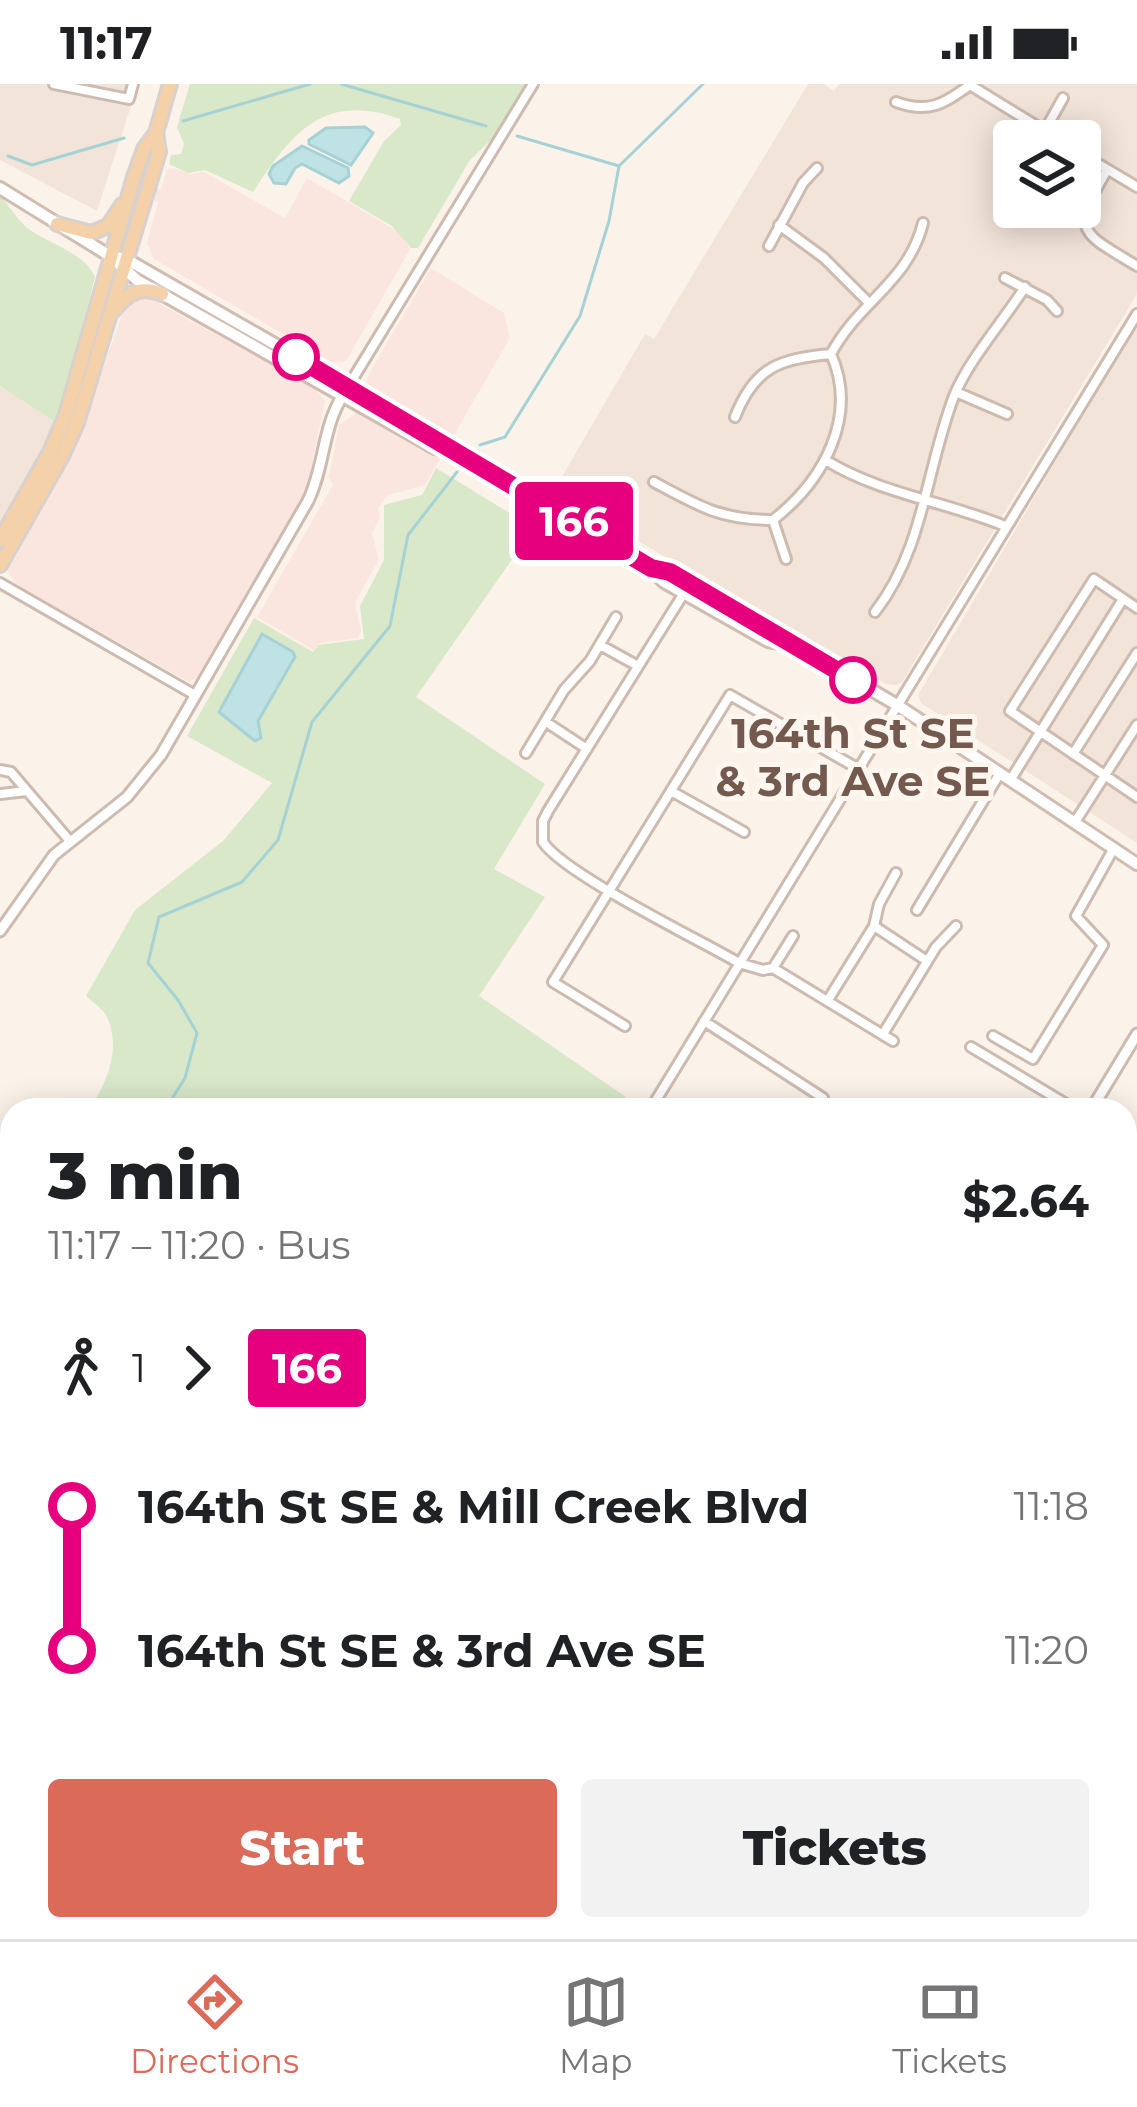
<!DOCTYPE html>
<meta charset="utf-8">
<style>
:root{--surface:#fff;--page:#f2f2f2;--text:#202124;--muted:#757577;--line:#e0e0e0;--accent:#db6a59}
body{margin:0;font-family:Montserrat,sans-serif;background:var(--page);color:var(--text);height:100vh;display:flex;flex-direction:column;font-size:45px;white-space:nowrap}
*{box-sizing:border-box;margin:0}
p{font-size:39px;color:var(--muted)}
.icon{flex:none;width:66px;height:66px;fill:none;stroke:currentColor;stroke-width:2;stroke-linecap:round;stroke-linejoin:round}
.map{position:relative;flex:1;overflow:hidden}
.details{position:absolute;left:0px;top:1014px;width:1137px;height:843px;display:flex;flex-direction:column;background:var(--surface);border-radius:36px 36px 0 0;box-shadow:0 6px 30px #0003}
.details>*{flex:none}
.badge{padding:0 24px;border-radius:9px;font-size:42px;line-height:78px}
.tools{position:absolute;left:993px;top:36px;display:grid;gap:24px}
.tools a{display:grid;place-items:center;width:108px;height:108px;border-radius:12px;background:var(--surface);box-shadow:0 6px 30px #0003;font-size:60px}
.map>.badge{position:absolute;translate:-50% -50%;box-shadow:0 0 0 6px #fff}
.legs{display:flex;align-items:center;gap:18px;height:132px;padding:0 48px;font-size:39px}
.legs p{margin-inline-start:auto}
.headline{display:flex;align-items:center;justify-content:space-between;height:204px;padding:0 48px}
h1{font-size:66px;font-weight:800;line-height:90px}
.button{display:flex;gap:24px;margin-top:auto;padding:24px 48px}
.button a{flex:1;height:138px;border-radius:12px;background:var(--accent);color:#fff;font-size:48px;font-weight:800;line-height:138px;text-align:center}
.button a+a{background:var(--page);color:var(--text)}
ul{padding:0 48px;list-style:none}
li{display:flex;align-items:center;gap:42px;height:144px;font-size:45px}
li i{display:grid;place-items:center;width:18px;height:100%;margin:0 15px;background:currentColor}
li i::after{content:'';width:30px;height:30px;margin:-15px;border:9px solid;border-radius:50%;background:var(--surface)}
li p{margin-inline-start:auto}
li:first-child i{background:linear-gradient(#0000 50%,currentColor 0)}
li:last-child i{background:linear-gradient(currentColor 50%,#0000 0)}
.status{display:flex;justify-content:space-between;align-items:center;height:84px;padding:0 60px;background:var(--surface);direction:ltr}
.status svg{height:33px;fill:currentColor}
.tabs{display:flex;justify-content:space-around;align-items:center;height:168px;border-top:3px solid var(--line);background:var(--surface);font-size:33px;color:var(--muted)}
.tabs a{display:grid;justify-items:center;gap:6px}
.tabs .selected{color:var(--accent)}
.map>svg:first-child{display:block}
.residential{fill:#f2e4d9;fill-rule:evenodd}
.commercial{fill:#fae5df}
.green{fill:#d8e8c9}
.water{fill:#bfe2e4;stroke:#a6d2d5;stroke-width:3}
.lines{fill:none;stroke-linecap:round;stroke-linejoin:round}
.stream{stroke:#a6d2d5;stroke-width:3}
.minor-casing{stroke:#cdbbb0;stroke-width:14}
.tertiary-casing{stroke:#cdbbb0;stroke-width:15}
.secondary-casing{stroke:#d1bcb1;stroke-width:16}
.primary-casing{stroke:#d8d1ce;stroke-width:18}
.minor{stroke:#fff;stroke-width:8}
.tertiary{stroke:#fff;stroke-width:9}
.secondary{stroke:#fff;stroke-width:10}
.primary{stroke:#f4d1a8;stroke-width:12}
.line-1-casing{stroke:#fff;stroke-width:27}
.line-1{stroke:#e6007e;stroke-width:18}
.stop-1-dot{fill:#fff;stroke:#e6007e;stroke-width:6}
.labels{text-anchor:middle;stroke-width:10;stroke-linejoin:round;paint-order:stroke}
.stop-label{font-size:42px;font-weight:bold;fill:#74594f;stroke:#fef7f0}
</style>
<div class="status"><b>11:17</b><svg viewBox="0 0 49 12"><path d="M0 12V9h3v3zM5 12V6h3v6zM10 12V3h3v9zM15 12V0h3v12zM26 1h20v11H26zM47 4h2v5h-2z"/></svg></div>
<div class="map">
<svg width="1137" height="1855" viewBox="0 0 1137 1855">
<rect width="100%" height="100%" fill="#fbf3ea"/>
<path class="residential" d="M 0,0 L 138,0 L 97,127 L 0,76 Z
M 808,0 L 823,0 L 834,7 L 839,0 L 1137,0 L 1137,210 L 902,598 L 896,601 L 886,600 L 553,408 L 645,250 L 654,255 ZM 1014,57 L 1080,57 L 1080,123 L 1014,123 Z
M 1137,239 L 1137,759 L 921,619 L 918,611 Z
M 0,302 L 58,340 L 0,441 Z
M 1137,1544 L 1137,1855 L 843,1855 L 827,1845 L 1125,1845 L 1125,1555 Z
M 429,1845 L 811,1845 L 826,1855 L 423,1855 Z"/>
<path class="commercial" d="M 174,84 L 190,90 L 204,88 L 285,134 L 307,94 L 399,148 L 410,165 L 346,277 L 331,278 L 154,175 L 147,159 L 158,118 L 153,115 L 156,105 L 161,105 L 167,85 Z
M 431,184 L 504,229 L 510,254 L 425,401 L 387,411 L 378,425 L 380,434 L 372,449 L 379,476 L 355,518 L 361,547 L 358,554 L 319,559 L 314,566 L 257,533 L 333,401 L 329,393 L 339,341 L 355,330 L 371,286 Z
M 143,211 L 313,303 L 325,317 L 306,408 L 198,593 L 189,598 L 17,501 L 7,486 L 73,370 L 126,219 Z"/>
<path class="green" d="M 190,0 L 525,0 L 493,54 L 470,76 L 418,164 L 411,164 L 392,142 L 349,117 L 384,57 L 401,41 L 400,35 C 323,7 291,50 253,108 L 205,86 L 188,89 L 169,80 L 171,71 L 181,70 L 184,60 L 177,43 Z
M 0,111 C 8,121 16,133 25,142 C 46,160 84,167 95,193 L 58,340 L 0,302 Z
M 436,384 L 534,444 L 416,613 L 545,700 L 494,785 L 545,813 L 479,912 L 626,1013 L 618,1026 L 89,1026 C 106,1000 122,965 107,933 C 104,925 92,918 86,912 L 135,826 L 223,757 L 272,699 L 187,652 L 254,534 L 313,568 L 318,561 L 364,555 L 360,522 L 384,476 L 384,421 L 422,411 Z
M 0,1071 L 12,1079 L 12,1845 L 16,1845 L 10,1855 L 0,1855 Z"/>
<path class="water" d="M 365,43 L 373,49 L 351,81 L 309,60 L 309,56 L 326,44 Z
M 302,62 L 348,84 L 349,92 L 339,99 L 302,80 L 295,84 L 286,100 L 274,99 L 269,90 L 273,82 Z
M 262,550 L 293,568 L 295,573 L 258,637 L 261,654 L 255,657 L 219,628 Z"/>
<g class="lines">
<path class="stream" d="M 341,0 L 486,42
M 183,37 L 310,0
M 517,52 L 619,82
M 8,72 L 32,81 L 124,54
M 480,361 L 505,353 L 580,232 L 609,137 L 619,82 L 703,0
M 165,1026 L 185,994 L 197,949 L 178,916 L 148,879 L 159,833 L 242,798 L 278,756 L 312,638 L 390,542 L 408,451 L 457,388
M 0,1576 L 12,1497"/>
<defs>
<path id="minor" d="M 54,0 L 129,15 L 133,0
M 970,1 L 1061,57
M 896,18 C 929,30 943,20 970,1
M 1039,57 L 1063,14
M 1080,69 L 1137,103
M 1107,86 C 1071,148 1079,147 1137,182
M 779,141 L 824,174 L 869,219
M 769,162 L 803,99 L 817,84
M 1005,194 L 1047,216 L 1057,227
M 956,308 L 1007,330
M 343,311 L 533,0
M 735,333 C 755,282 780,275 831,270
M 827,377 C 881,410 947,418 1005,442
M 654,398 C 698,422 721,436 773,436 L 786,475
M 773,436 C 823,397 859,333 831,270 C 858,218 908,199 923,139
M 0,499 L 195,611
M 684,509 L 548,727 L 543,737 L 543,758 C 564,790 698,855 739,879 L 763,886 L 773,884 L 893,957
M 875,528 C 924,465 926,385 954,312 C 968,277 1004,236 1025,203
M 600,561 L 638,582
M 546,638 L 587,665
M 526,669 L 564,606 L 590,577 L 616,533
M 1073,670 L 1137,569
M 0,686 L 11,688 L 69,756
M 1011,695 L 1123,515
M 671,707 L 744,748
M 0,710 L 27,707
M 1137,713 L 1010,627 L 1094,495 L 1137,524
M 1075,738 L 1137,641
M 917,826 L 1000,689
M 874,842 L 927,877
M 773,884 L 793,852
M 828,916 L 874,842 L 879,820 L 896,789
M 704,937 L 823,1014
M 625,942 L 553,898 L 730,611 L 857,684
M 883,950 L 936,863 L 956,842
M 993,952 L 1033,975 L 1103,861 L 1076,832 L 1114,764
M 971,963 L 1076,1026
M 650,1026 L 1137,230
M 1125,1150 L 1137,1157
M 1125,1201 L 1125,1204
M 1125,1433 L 1137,1447
M 1125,1496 L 1137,1510
M 0,1595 L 12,1602
M 1125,1646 L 1137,1659
M 1125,1698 L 1137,1687
M 391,1845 L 406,1855
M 65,1855 L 70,1845"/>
<path id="tertiary" d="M 0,847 L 54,771 L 127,713 L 161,671 L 308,417 C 325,382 322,344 343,311
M 1091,1026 L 1137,950
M 1125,1540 L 1137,1529
M 821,1845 L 837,1855
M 415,1855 L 421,1845"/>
<path id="secondary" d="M 0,104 L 110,172 L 126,175 L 409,337 L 449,366 L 651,484 L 664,498 L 768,557 L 787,560
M 110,172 L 137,196 L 435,364 L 449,366
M 651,484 L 670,488 L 897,621 L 1137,780"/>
<path id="primary" d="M 57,140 L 91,149 L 108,142 L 122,121
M 113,227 C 128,209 139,201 162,210
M 0,456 L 50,368 L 66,331 L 134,93 L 144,65 L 156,49 L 170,0
M 0,481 L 62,372 L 77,339 L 159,68 L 156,49"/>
</defs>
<use href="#minor" class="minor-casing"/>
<use href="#tertiary" class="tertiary-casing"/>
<use href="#secondary" class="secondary-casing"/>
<use href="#primary" class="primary-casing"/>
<use href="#minor" class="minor"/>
<use href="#tertiary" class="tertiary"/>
<use href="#secondary" class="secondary"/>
<use href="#primary" class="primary"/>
</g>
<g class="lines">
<defs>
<path id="line-1" d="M 296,273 L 651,484 L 670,488 L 853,596"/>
</defs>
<use href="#line-1" class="line-1-casing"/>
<use href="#line-1" class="line-1"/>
</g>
<g class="stop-1-dot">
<circle cx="296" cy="273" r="21"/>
<circle cx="853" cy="596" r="21"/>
</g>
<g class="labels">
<g class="stop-label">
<text x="853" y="664">164th St SE<tspan x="853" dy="48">&amp; 3rd Ave SE</tspan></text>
</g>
</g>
</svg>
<div class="tools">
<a><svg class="icon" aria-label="layers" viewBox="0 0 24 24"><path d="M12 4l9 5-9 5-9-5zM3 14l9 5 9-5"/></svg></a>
</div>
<b class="badge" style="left:574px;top:437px;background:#e6007e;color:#fff">166</b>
<section class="details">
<div class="headline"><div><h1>3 min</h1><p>11:17 – 11:20 · Bus</p></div><b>$2.64</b></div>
<div class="legs"><svg class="icon" aria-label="walk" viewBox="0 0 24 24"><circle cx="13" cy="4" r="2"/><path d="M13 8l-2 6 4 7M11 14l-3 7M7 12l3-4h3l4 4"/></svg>1<svg class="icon" aria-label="forward" viewBox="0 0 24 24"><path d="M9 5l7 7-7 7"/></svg><b class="badge" style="background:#e6007e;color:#fff">166</b></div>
<ul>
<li><i style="color:#e6007e"></i><b>164th St SE &amp; Mill Creek Blvd</b><p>11:18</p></li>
<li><i style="color:#e6007e"></i><b>164th St SE &amp; 3rd Ave SE</b><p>11:20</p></li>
</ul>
<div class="button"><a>Start</a><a>Tickets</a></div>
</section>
</div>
<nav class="tabs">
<a class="selected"><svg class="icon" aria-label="directions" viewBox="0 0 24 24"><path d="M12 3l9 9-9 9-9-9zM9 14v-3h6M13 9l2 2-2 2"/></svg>Directions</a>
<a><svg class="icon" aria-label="map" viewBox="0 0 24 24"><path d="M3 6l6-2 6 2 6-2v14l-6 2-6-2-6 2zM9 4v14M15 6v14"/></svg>Map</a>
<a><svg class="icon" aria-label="tickets" viewBox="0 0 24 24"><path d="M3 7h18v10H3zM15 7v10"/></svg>Tickets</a>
</nav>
